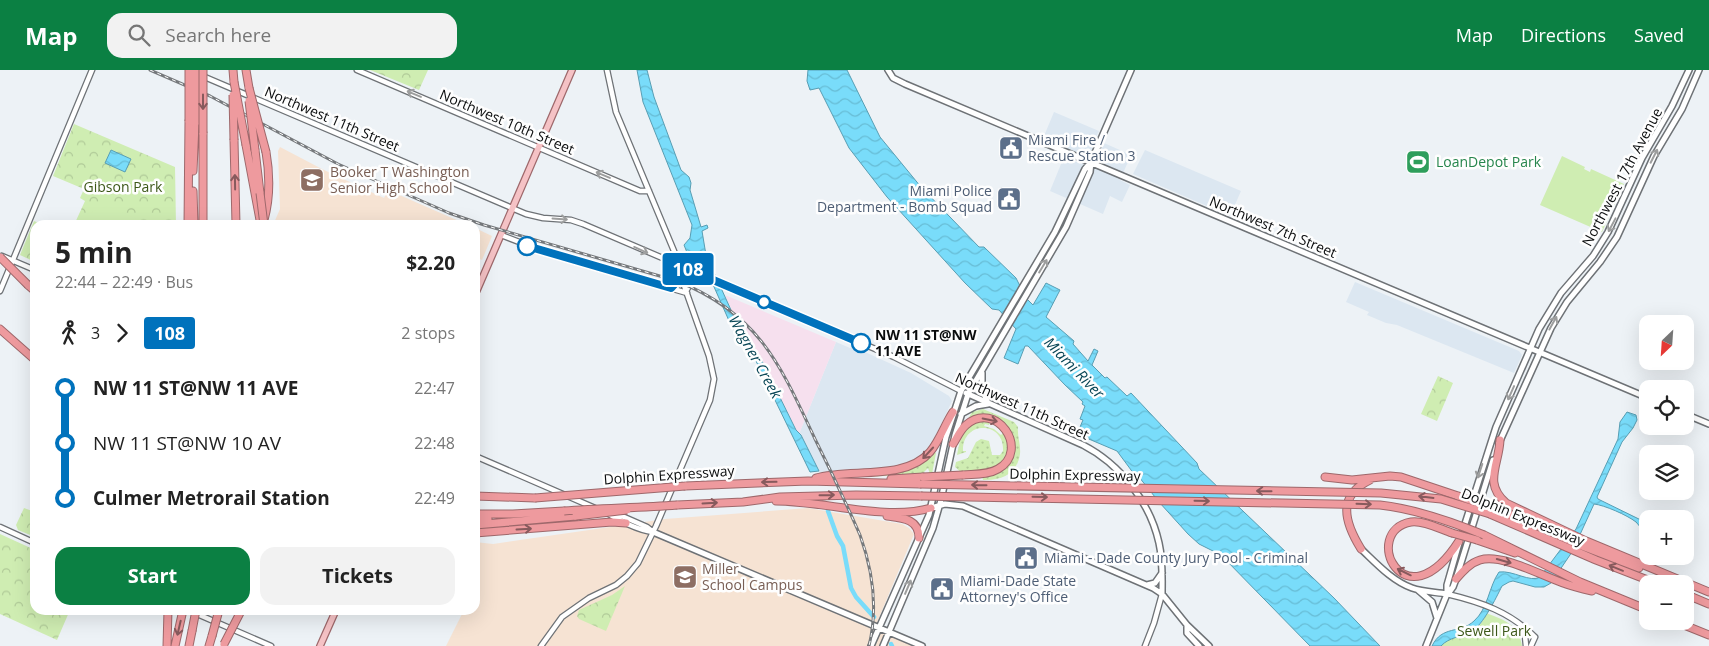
<!DOCTYPE html>
<meta charset="utf-8">
<style>
:root{--surface:#fff;--page:#f2f2f2;--text:#222;--muted:#767676;--accent:#0b8043}
body{margin:0;font-family:"Open Sans",sans-serif;background:var(--page);color:var(--text);height:100vh;display:flex;flex-direction:column;font-size:19px;white-space:nowrap}
*{box-sizing:border-box;margin:0}
p{font-size:16px;color:var(--muted)}
.icon{flex:none;width:28px;height:28px;fill:none;stroke:currentColor;stroke-width:2;stroke-linecap:round;stroke-linejoin:round}
.map{position:relative;flex:1;overflow:hidden}
.panel{position:absolute;left:30px;top:150px;width:450px;height:395px;display:flex;flex-direction:column;background:var(--surface);border-radius:15px;box-shadow:0 5px 20px #0002}
.panel>*{flex:none}
.badge{padding:0 10px;border-radius:4px;font-size:18px;line-height:32px}
.needle{width:32px;rotate:205deg}
.fabs{position:absolute;left:1639px;top:245px;display:grid;gap:10px}
.fabs a{display:grid;place-items:center;width:55px;height:55px;border-radius:10px;background:var(--surface);box-shadow:0 5px 20px #0002;font-size:25px}
.map>.badge{position:absolute;translate:-50% -50%;box-shadow:0 0 0 2px #fff}
.legs{display:flex;align-items:center;gap:8px;height:55px;padding:0 25px;font-size:16px}
.legs p{margin-inline-start:auto}
.overview{display:flex;align-items:center;justify-content:space-between;height:85px;padding:0 25px}
h1{font-size:28px;font-weight:700;line-height:38px}
.primary-button{display:flex;gap:10px;margin-top:auto;padding:10px 25px}
.primary-button a{flex:1;height:58px;border-radius:15px;background:var(--accent);color:#fff;font-size:20px;font-weight:700;line-height:58px;text-align:center}
.primary-button a+a{background:var(--page);color:var(--text)}
ul{padding:0 25px;list-style:none}
li{display:flex;align-items:center;gap:18px;height:55px;font-size:19px}
li i{display:grid;place-items:center;width:8px;height:100%;margin:0 6px;background:currentColor}
li i::after{content:'';width:12px;height:12px;margin:-6px;border:4px solid;border-radius:50%;background:var(--surface)}
li p{margin-inline-start:auto}
li:first-child i{background:linear-gradient(#0000 50%,currentColor 0)}
li:last-child i{background:linear-gradient(currentColor 50%,#0000 0)}
header{display:flex;align-items:center;gap:30px;box-sizing:border-box;height:70px;padding:0 25px;background:var(--accent);color:#fff}
header strong{font-size:24px}
nav{display:flex;gap:28px;margin-inline-start:auto;font-size:18px}
.search{width:350px;height:45px;background:var(--page);display:flex;align-items:center;gap:12px;box-sizing:border-box;padding:0 18px;border-radius:15px;color:var(--muted);font-size:19px}
.map>svg:first-child{display:block}
.built{fill:#dce7f1}
.industrial{fill:#f6e0ee}
.education{fill:#f6e3d3}
.grass{fill:url(#grass-dots)}
.park{fill:url(#park-crowns)}
.garden{fill:#cfedb2}
.water{fill:url(#water-waves);stroke:#589eb3}
.lines{fill:none;stroke-linecap:round;stroke-linejoin:round}
.canal{stroke:#79dcfa;stroke-width:4.5}
.tertiary-casing{stroke:#6e7276;stroke-width:7}
.secondary-casing{stroke:#6e7276;stroke-width:8}
.primary-casing{stroke:#9e686b;stroke-width:8}
.motorway-casing{stroke:#9e686b;stroke-width:9}
.tertiary{stroke:#fff;stroke-width:4.5}
.secondary{stroke:#fff;stroke-width:5}
.primary{stroke:#f5c2c5;stroke-width:5.5}
.motorway{stroke:#ee9a9e;stroke-width:7}
.rail-casing{stroke:#76797c;stroke-width:3}
.rail{stroke:#fefefe;stroke-width:1;stroke-dasharray:4;stroke-linecap:butt}
.motorway-bridge-casing{stroke:#9e686b;stroke-width:9;stroke-linecap:butt}
.motorway-bridge{stroke:#ee9a9e;stroke-width:7}
.oneway{stroke:#9d9e9e}
.oneway2{stroke:#875a5d}
.line-1-casing{stroke:#fff;stroke-width:11}
.line-1{stroke:#0072bc;stroke-width:8}
.stop-1-dot{fill:#fff;stroke:#0072bc;stroke-width:2.5}
.labels{text-anchor:middle;stroke-width:5;stroke-linejoin:round;paint-order:stroke}
.street-label{font-size:14px;fill:#0a0c0d;stroke:#fefefe}
.service-label{font-size:14px;fill:#4e5e75;stroke:#fefefe;text-anchor:start}
.leisure-label{font-size:14px;fill:#27864d;stroke:#fefefe;text-anchor:start}
.education-label{font-size:14px;fill:#785e54;stroke:#fefefe;text-anchor:start}
.park-label{font-size:14px;fill:#3c5718;stroke:#fefefe}
.stop-label{font-size:14px;font-weight:bold;fill:#0a0c0d;stroke:#fefefe;text-anchor:start}
.water-label{font-size:15px;font-style:italic;fill:#094656;stroke:#fefefe}
</style>
<header>
<strong>Map</strong>
<div class="search"><svg class="icon" aria-label="search" viewBox="0 0 24 24"><circle cx="10" cy="10" r="6"/><path d="M15 15l6 6"/></svg>Search here</div>
<nav><a>Map</a><a>Directions</a><a>Saved</a></nav>
</header>
<div class="map">
<svg width="1709" height="576" viewBox="0 0 1709 576">
<defs>
<pattern id="grass-dots" width="8" height="8" patternUnits="userSpaceOnUse" patternTransform="scale(1.25)"><rect width="8" height="8" fill="#cfedb2"/><path d="M2 2h.1M6 6h.1" fill="none" stroke="#b0ca98" stroke-width="1.8" stroke-linecap="round"/></pattern>
<pattern id="park-crowns" width="20" height="18" patternUnits="userSpaceOnUse" patternTransform="scale(1.25)"><rect width="20" height="18" fill="#cfedb2"/><path d="M2 6a3 3 0 1 1 6 0M12 15a3 3 0 1 1 6 0" fill="none" stroke="#b0ca98"/></pattern>
<pattern id="water-waves" width="16" height="10" patternUnits="userSpaceOnUse" patternTransform="scale(1.25)"><rect width="16" height="10" fill="#79dcfa"/><path d="M0 5q4-4 8 0t8 0" fill="none" stroke="#67bcd5"/></pattern>
</defs>
<rect width="100%" height="100%" fill="#edf2f6"/>
<path class="built" d="M 1054,42 L 1099,61 L 1095,69 L 1131,85 L 1120,110 L 1130,115 L 1122,132 L 1110,126 L 1103,144 L 1050,121 L 1068,77 L 1044,66 Z
M 1145,80 L 1241,121 L 1230,146 L 1133,104 Z
M 1355,212 L 1519,281 L 1522,285 L 1514,303 L 1397,255 L 1386,253 L 1367,245 L 1369,242 L 1346,232 Z
M 836,272 L 850,278 L 854,277 L 911,303 L 949,326 L 952,331 L 933,372 L 924,386 L 898,397 L 820,404 L 799,364 Z"/>
<path class="industrial" d="M 725,225 L 836,272 L 799,364 L 796,360 L 762,291 L 741,262 Z"/>
<path class="education" d="M 280,77 L 322,99 L 384,128 L 388,120 L 468,155 L 273,155 L 280,139 L 278,81 Z
M 475,158 L 492,166 L 482,190 L 475,187 Z
M 808,438 L 902,454 L 909,458 L 914,464 L 876,555 L 921,576 L 446,576 L 464,540 L 475,540 L 475,472 L 493,474 L 665,449 Z"/>
<path class="grass" d="M 983,339 L 1014,352 L 1018,357 C 1017,366 1021,375 1020,384 C 1017,405 1000,411 983,410 L 982,406 L 998,402 L 1014,371 L 1009,358 L 1001,351 L 967,351 L 972,342 Z
M 980,351 L 990,351 L 989,355 L 985,354 L 984,356 L 994,359 L 1001,365 L 1003,363 L 996,356 L 996,354 C 999,357 1005,361 1007,365 C 1013,378 1005,393 993,398 C 983,403 972,402 962,403 L 955,397 L 956,392 L 968,388 L 976,372 L 981,369 L 989,371 L 992,385 L 1000,385 L 1003,381 C 1005,351 962,350 963,381 L 966,381 L 966,382 L 957,385 C 961,366 962,359 980,351 Z
M 933,381 L 936,383 L 932,404 L 930,404 L 928,398 L 922,404 L 866,407 L 865,404 L 898,401 Z"/>
<path class="park" d="M 370,0 L 428,0 L 419,20 Z
M 74,54 L 175,97 L 176,155 L 74,155 L 85,131 L 80,128 L 84,119 L 53,106 Z
M 34,151 L 44,155 L 35,155 L 35,192 L 20,185 Z
M 1438,306 L 1453,313 L 1437,351 L 1421,344 Z
M 24,438 L 35,442 L 35,467 L 18,460 L 16,455 Z
M 0,464 L 35,480 L 35,540 L 70,540 L 57,570 L 0,544 Z
M 625,516 L 606,561 L 579,549 L 577,546 L 579,540 L 612,525 Z
M 1486,543 C 1504,550 1519,554 1522,576 L 1441,576 C 1450,565 1467,567 1478,557 C 1482,553 1484,548 1486,543 Z"/>
<path class="garden" d="M 1562,86 L 1585,97 L 1584,99 L 1590,102 L 1591,99 L 1624,114 L 1602,162 L 1540,135 Z
M 107,136 L 151,155 L 80,155 L 78,151 L 80,147 Z"/>
<path class="water" d="M 637,0 L 647,0 L 654,27 L 681,100 L 689,107 L 691,113 L 690,120 L 701,157 L 707,155 L 708,158 L 702,161 L 706,185 L 741,262 L 762,291 L 796,360 L 801,365 L 819,401 L 810,402 L 755,289 L 739,269 L 730,253 L 707,201 L 704,190 L 688,185 L 684,175 L 690,168 L 692,155 L 643,32 Z
M 808,0 L 847,0 L 880,67 L 921,117 L 979,177 L 984,177 L 1016,208 L 1026,228 L 1033,235 L 1046,213 L 1060,220 L 1046,247 L 1074,271 L 1073,274 L 1088,291 L 1094,279 L 1098,281 L 1092,295 L 1105,308 L 1107,307 L 1127,326 L 1131,323 L 1197,393 L 1199,399 L 1334,528 L 1380,576 L 1310,576 L 1221,485 L 1199,474 L 1188,464 L 1159,432 L 1139,407 L 1134,404 L 1117,381 L 1077,364 L 1083,350 L 1080,349 L 1085,336 L 1082,334 L 1083,332 L 1065,315 L 1028,276 L 1025,276 L 1018,294 L 1004,288 L 1016,259 L 999,240 L 992,239 L 965,213 L 887,127 L 849,78 L 819,18 L 810,20 L 807,11 Z
M 111,80 L 131,89 L 125,102 L 105,93 Z
M 1627,342 L 1636,345 L 1637,350 L 1633,358 L 1622,372 L 1597,427 L 1598,429 L 1647,453 L 1647,463 C 1642,461 1640,456 1636,452 C 1627,445 1604,435 1594,434 L 1572,482 L 1551,513 L 1544,517 L 1535,517 L 1513,511 L 1509,512 L 1502,516 C 1496,528 1483,555 1472,561 C 1462,567 1449,567 1441,576 L 1432,576 C 1442,555 1460,564 1474,551 C 1488,539 1489,516 1499,502 C 1513,500 1530,513 1540,507 L 1576,459 L 1618,369 L 1620,352 Z"/>
<g class="lines">
<path class="canal" d="M 828,441 L 837,466 L 843,476 L 851,518 L 856,527 L 874,547
M 891,574 L 892,576"/>
<defs>
<path id="tertiary" d="M 357,0 L 640,121 L 649,121
M 193,2 L 526,144 L 543,148 L 571,150 L 583,154 L 894,287 L 961,321
M 501,165 L 540,180 L 687,223
M 2,186 L 35,200
M 671,218 L 681,207
M 0,221 L 92,0
M 686,221 L 692,211 L 702,205
M 475,386 L 595,438
M 607,443 C 621,451 637,460 653,462
M 615,443 L 647,457 L 652,461
M 0,457 L 35,473
M 1447,524 C 1481,532 1510,542 1535,567
M 188,540 L 271,576
M 1521,557 L 1525,566 L 1526,576
M 541,576 L 562,547 L 589,528 L 616,515 L 627,506 L 638,493 L 656,456 L 710,330 L 714,309 L 709,286 L 681,207 L 674,181 L 616,42 L 607,0
M 1145,576 L 1154,553 L 1162,524
M 1531,576 L 1535,567"/>
<path id="secondary" d="M 888,0 L 893,8 L 905,14 L 1648,328
M 982,303 L 982,319 L 988,333
M 966,323 L 1083,375 C 1120,394 1150,432 1159,473 C 1163,490 1162,507 1162,524
M 961,344 L 976,336 L 988,334
M 1685,344 L 1709,354
M 1499,373 L 1551,258 L 1567,232 L 1600,192 L 1617,167 L 1654,86 L 1682,39 L 1699,0
M 931,438 L 945,434 L 963,436 L 1153,518 L 1162,524 L 1187,555 L 1209,576
M 1463,460 L 1496,357 L 1539,259 L 1561,223 L 1593,186 L 1608,162 L 1642,88 L 1672,36 L 1689,0
M 653,462 L 922,576
M 1361,479 C 1376,493 1392,511 1412,518 C 1423,522 1436,522 1447,524
M 1147,515 L 1155,513 L 1162,503
M 1418,520 L 1432,532 L 1437,548
M 1448,524 L 1453,517 L 1456,509 L 1493,390
M 1187,555 L 1187,563 L 1199,576
M 871,576 L 929,445 L 946,367 L 961,321 L 1055,162 L 1085,99 L 1091,92 L 1131,0
M 883,576 L 933,458 L 941,430 L 955,365 L 968,324 L 1066,157 L 1090,102 L 1091,92
M 1426,576 L 1447,524 L 1447,515 L 1459,473"/>
<path id="primary" d="M 475,225 L 572,0
M 320,576 L 336,540"/>
<path id="motorway" d="M 233,0 L 234,12
M 246,0 L 249,18
M 203,63 L 203,155
M 234,70 L 236,155
M 246,75 L 260,150
M 255,80 L 260,123
M 193,101 L 195,53
M 193,121 L 194,155
M 264,150 C 270,128 270,105 266,82
M 188,155 L 189,51
M 28,215 L 35,221
M 0,259 L 35,290
M 1500,370 C 1499,395 1483,413 1506,433 L 1586,471 L 1709,522
M 953,374 C 957,368 960,360 966,355 C 996,329 1031,380 998,399 C 988,405 975,404 963,405
M 1325,407 L 1352,410 L 1390,406 L 1401,407 L 1458,426
M 816,408 C 850,398 905,411 930,382 C 940,370 945,354 953,342
M 891,409 L 923,407
M 685,416 L 808,411 L 920,414
M 475,426 L 535,428
M 776,431 C 825,431 885,451 931,438
M 677,435 L 743,432 L 780,427 L 856,425 L 921,426
M 1490,437 L 1524,450 L 1582,476 L 1639,498
M 475,444 L 513,444 L 564,441
M 1490,444 L 1596,490 L 1658,514
M 887,446 C 903,448 919,449 919,468
M 475,450 L 488,449
M 475,455 L 576,446
M 475,463 L 612,452 L 626,453
M 1452,463 C 1440,459 1423,450 1411,452 C 1360,461 1404,557 1459,471
M 1484,465 L 1580,512 L 1648,540
M 1477,470 L 1515,483
M 1361,479 C 1345,453 1336,426 1370,410
M 1456,509 C 1463,501 1470,493 1480,490 C 1502,483 1544,507 1566,514 C 1574,517 1583,519 1592,521
M 1685,524 L 1709,534
M 1674,551 L 1709,565
M 167,576 L 168,540
M 175,576 L 183,540
M 189,576 L 192,561
M 209,576 L 212,566"/>
</defs>
<use href="#tertiary" class="tertiary-casing"/>
<use href="#secondary" class="secondary-casing"/>
<use href="#primary" class="primary-casing"/>
<use href="#motorway" class="motorway-casing"/>
<use href="#tertiary" class="tertiary"/>
<use href="#secondary" class="secondary"/>
<use href="#primary" class="primary"/>
<use href="#motorway" class="motorway"/>
<defs>
<path id="rail" d="M 150,0 L 210,26 L 338,94 L 449,143 L 484,155 L 677,211 C 759,244 780,294 815,369 C 831,401 846,433 860,465 C 873,501 878,539 869,576"/>
</defs>
<use href="#rail" class="rail-casing"/>
<use href="#rail" class="rail"/>
<defs>
<path id="motorway-bridge" d="M 189,0 L 189,51
M 195,0 L 195,53
M 234,12 L 246,75
M 249,18 L 266,82
M 233,25 L 234,70
M 249,31 L 255,80
M 203,63 L 203,0
M 260,123 L 264,155
M 0,187 L 28,215
M 923,407 L 963,405
M 920,414 L 1381,423 L 1441,429 L 1490,444
M 921,426 L 1380,435 C 1416,439 1450,451 1484,465
M 1458,426 L 1490,437
M 535,428 L 685,416
M 564,441 C 602,438 639,438 677,435
M 576,446 L 627,440
M 1452,463 L 1477,470
M 192,561 L 196,540
M 212,566 L 219,540
M 224,574 L 240,543"/>
</defs>
<use href="#motorway-bridge" class="motorway-bridge-casing"/>
<use href="#motorway-bridge" class="motorway-bridge"/>
</g>
<defs><path id="oneway-shaft" d="M-6 0H5M1.5-3L5.5 0L1.5 3" fill="none" stroke-width="1.6" stroke-linecap="round" stroke-linejoin="round" transform="scale(1.25)"/></defs>
<g class="oneway">
<use href="#oneway-shaft" transform="translate(414 24) rotate(-157)"/>
<use href="#oneway-shaft" transform="translate(1654 86) rotate(-63)"/>
<use href="#oneway-shaft" transform="translate(603 105) rotate(-157)"/>
<use href="#oneway-shaft" transform="translate(560 149) rotate(4)"/>
<use href="#oneway-shaft" transform="translate(1612 155) rotate(118)"/>
<use href="#oneway-shaft" transform="translate(641 180) rotate(24)"/>
<use href="#oneway-shaft" transform="translate(1043 196) rotate(-59)"/>
<use href="#oneway-shaft" transform="translate(1553 253) rotate(-61)"/>
<use href="#oneway-shaft" transform="translate(1511 323) rotate(114)"/>
<use href="#oneway-shaft" transform="translate(1480 401) rotate(108)"/>
<use href="#oneway-shaft" transform="translate(908 517) rotate(-67)"/>
</g>
<g class="oneway2">
<use href="#oneway-shaft" transform="translate(203 32) rotate(90)"/>
<use href="#oneway-shaft" transform="translate(235 112) rotate(-91)"/>
<use href="#oneway-shaft" transform="translate(990 350) rotate(12)"/>
<use href="#oneway-shaft" transform="translate(928 383) rotate(133)"/>
<use href="#oneway-shaft" transform="translate(769 412) rotate(179)"/>
<use href="#oneway-shaft" transform="translate(979 415) rotate(-179)"/>
<use href="#oneway-shaft" transform="translate(1264 421) rotate(-179)"/>
<use href="#oneway-shaft" transform="translate(827 425) rotate(-1)"/>
<use href="#oneway-shaft" transform="translate(1040 427) rotate(1)"/>
<use href="#oneway-shaft" transform="translate(1426 427) rotate(-173)"/>
<use href="#oneway-shaft" transform="translate(1202 431) rotate(1)"/>
<use href="#oneway-shaft" transform="translate(710 433) rotate(-3)"/>
<use href="#oneway-shaft" transform="translate(1364 434) rotate(2)"/>
<use href="#oneway-shaft" transform="translate(524 459) rotate(-3)"/>
<use href="#oneway-shaft" transform="translate(1504 491) rotate(16)"/>
<use href="#oneway-shaft" transform="translate(1616 498) rotate(-158)"/>
<use href="#oneway-shaft" transform="translate(1404 502) rotate(-154)"/>
<use href="#oneway-shaft" transform="translate(179 558) rotate(103)"/>
</g>
<g class="lines">
<defs>
<path id="line-1" d="M 527,176 L 671,218 L 681,207 L 678,195 L 861,273"/>
</defs>
<use href="#line-1" class="line-1-casing"/>
<use href="#line-1" class="line-1"/>
</g>
<defs>
<symbol id="civic-square" viewBox="-11 -11 22 22"><rect x="-9" y="-9" width="18" height="18" rx="4" fill="#5c6f8a" stroke="#fefefe"/><path d="M-.6-6.5H3V-4.5H.6V-3L4-1V1h2V6H-6V1h2V-1L-.6-3ZM-1.2 2.5V6h2.4V2.5Z" fill="#fff"/></symbol>
<symbol id="stadium-square" viewBox="-11 -11 22 22"><rect x="-9" y="-9" width="18" height="18" rx="4" fill="#2e9e5b" stroke="#fefefe"/><path d="M0-5a6.5 5 0 1 0 0 10a6.5 5 0 1 0 0-10ZM-3.5-1.8h7v3.6h-7Z" fill="#fff"/></symbol>
<symbol id="school-square" viewBox="-11 -11 22 22"><rect x="-9" y="-9" width="18" height="18" rx="4" fill="#8d6e63" stroke="#fefefe"/><path d="M0-5L7-2L0 1L-7-2ZM-4 1L0 2.5L4 1V4Q0 6-4 4Z" fill="#fff"/></symbol>
<symbol id="university-square" viewBox="-11 -11 22 22"><rect x="-9" y="-9" width="18" height="18" rx="4" fill="#8d6e63" stroke="#fefefe"/><path d="M0-5L7-2L0 1L-7-2ZM-4 1L0 2.5L4 1V4Q0 6-4 4Z" fill="#fff"/></symbol>
</defs>
<g fill-rule="evenodd">
<use href="#civic-square" x="997" y="64" width="28" height="28"/>
<use href="#stadium-square" x="1404" y="78" width="28" height="28"/>
<use href="#school-square" x="298" y="96" width="28" height="28"/>
<use href="#civic-square" x="995" y="115" width="28" height="28"/>
<use href="#civic-square" x="1012" y="474" width="28" height="28"/>
<use href="#university-square" x="671" y="493" width="28" height="28"/>
<use href="#civic-square" x="928" y="505" width="28" height="28"/>
</g>
<g class="stop-1-dot">
<circle cx="527" cy="176" r="9"/>
<circle cx="764" cy="232" r="6"/>
<circle cx="861" cy="273" r="9"/>
</g>
<g class="labels">
<g class="street-label">
<text transform="translate(332 49) rotate(23)" y="5">Northwest 11th Street</text>
<text transform="translate(507 52) rotate(23)" y="5">Northwest 10th Street</text>
<text transform="translate(1622 107) rotate(-62)" y="5">Northwest 17th Avenue</text>
<text transform="translate(1273 157) rotate(23)" y="5">Northwest 7th Street</text>
<text transform="translate(1022 336) rotate(24)" y="5">Northwest 11th Street</text>
<text transform="translate(669 405) rotate(-4)" y="5">Dolphin Expressway</text>
<text transform="translate(1075 405) rotate(1)" y="5">Dolphin Expressway</text>
<text transform="translate(1523 447) rotate(22)" y="5">Dolphin Expressway</text>
</g>
<g class="service-label">
<text x="1028" y="75">Miami Fire /<tspan x="1028" dy="16">Rescue Station 3</tspan></text>
<text x="992" y="126" text-anchor="end">Miami Police<tspan x="992" dy="16">Department - Bomb Squad</tspan></text>
<text x="1044" y="493">Miami - Dade County Jury Pool - Criminal</text>
<text x="960" y="516">Miami-Dade State<tspan x="960" dy="16">Attorney's Office</tspan></text>
</g>
<g class="leisure-label">
<text x="1436" y="97">LoanDepot Park</text>
</g>
<g class="education-label">
<text x="330" y="107">Booker T Washington<tspan x="330" dy="16">Senior High School</tspan></text>
<text x="702" y="504">Miller<tspan x="702" dy="16">School Campus</tspan></text>
</g>
<g class="park-label">
<text x="123" y="122">Gibson Park</text>
<text x="1494" y="566">Sewell Park</text>
</g>
<g class="stop-label">
<text x="875" y="270">NW 11 ST@NW<tspan x="875" dy="16">11 AVE</tspan></text>
</g>
<g class="water-label">
<text transform="translate(755 287) rotate(61)" y="5">Wagner Creek</text>
<text transform="translate(1074 298) rotate(46)" y="5">Miami River</text>
</g>
</g>
</svg>
<div class="fabs">
<a><svg class="needle" viewBox="-14 -14 28 28"><path d="M0-13l5 13h-10z" fill="#e53935"/><path d="M0 13l5-13h-10z" fill="#767676"/></svg></a>
<a><svg class="icon" aria-label="locate" viewBox="0 0 24 24"><circle cx="12" cy="12" r="6"/><path d="M12 2v4M12 18v4M2 12h4M18 12h4"/></svg></a>
<a><svg class="icon" aria-label="layers" viewBox="0 0 24 24"><path d="M12 4l9 5-9 5-9-5zM3 14l9 5 9-5"/></svg></a>
<a>+</a>
<a>−</a>
</div>
<b class="badge" style="left:688px;top:199px;background:#0072bc;color:#fff">108</b>
<section class="panel">
<div class="overview"><div><h1>5 min</h1><p>22:44 – 22:49 · Bus</p></div><b>$2.20</b></div>
<div class="legs"><svg class="icon" aria-label="walk" viewBox="0 0 24 24"><circle cx="13" cy="4" r="2"/><path d="M13 8l-2 6 4 7M11 14l-3 7M7 12l3-4h3l4 4"/></svg>3<svg class="icon" aria-label="forward" viewBox="0 0 24 24"><path d="M9 5l7 7-7 7"/></svg><b class="badge" style="background:#0072bc;color:#fff">108</b><p>2 stops</p></div>
<ul>
<li><i style="color:#0072bc"></i><b>NW 11 ST@NW 11 AVE</b><p>22:47</p></li>
<li><i style="color:#0072bc"></i><span>NW 11 ST@NW 10 AV</span><p>22:48</p></li>
<li><i style="color:#0072bc"></i><b>Culmer Metrorail Station</b><p>22:49</p></li>
</ul>
<div class="primary-button"><a>Start</a><a>Tickets</a></div>
</section>
</div>
